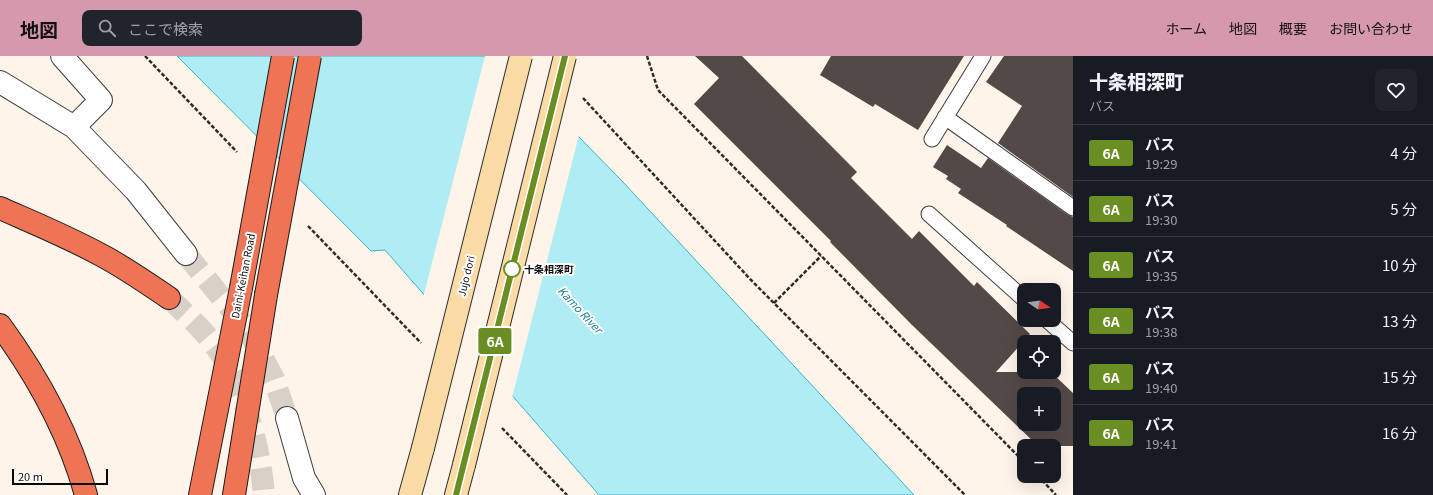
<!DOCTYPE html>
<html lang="ja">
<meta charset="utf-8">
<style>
:root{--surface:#171b24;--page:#20242c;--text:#f1f3f6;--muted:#9ea1a6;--line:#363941;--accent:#d698ad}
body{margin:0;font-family:Georgia,"Noto Sans JP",serif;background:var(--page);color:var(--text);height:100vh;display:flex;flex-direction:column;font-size:15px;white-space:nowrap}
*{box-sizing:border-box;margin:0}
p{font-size:13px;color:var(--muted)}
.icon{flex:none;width:22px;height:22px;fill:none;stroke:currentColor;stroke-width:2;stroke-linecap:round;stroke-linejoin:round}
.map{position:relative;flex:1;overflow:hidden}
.side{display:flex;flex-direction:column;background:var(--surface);width:360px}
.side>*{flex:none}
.badge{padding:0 8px;border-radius:3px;font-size:14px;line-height:26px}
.needle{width:26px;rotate:103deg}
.fabs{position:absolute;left:1017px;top:227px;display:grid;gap:8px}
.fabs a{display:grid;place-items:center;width:44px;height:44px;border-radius:8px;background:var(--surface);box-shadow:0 4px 16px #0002;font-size:20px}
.scale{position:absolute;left:12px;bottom:10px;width:96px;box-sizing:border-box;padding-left:4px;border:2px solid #0a0a0a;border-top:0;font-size:11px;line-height:14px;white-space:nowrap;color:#0a0a0a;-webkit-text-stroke:3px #fff;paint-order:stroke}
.map>.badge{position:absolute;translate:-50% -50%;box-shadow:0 0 0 2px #fff}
.round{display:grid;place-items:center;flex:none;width:42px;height:42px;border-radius:8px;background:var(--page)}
.overview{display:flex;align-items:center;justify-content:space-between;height:68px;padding:0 16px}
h1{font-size:19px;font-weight:800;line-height:30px}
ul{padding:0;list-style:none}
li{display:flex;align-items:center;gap:12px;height:56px;padding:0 16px;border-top:1px solid var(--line)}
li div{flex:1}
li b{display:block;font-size:15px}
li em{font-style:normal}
li .badge{min-width:44px;font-weight:700;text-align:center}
header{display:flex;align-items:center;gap:24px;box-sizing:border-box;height:56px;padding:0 20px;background:var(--accent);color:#111}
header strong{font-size:19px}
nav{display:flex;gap:22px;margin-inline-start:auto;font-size:14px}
.search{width:280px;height:36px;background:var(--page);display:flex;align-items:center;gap:10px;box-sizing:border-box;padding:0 14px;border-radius:8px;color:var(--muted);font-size:15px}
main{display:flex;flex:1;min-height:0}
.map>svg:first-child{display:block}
.water{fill:#afecf3;stroke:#39b4c8}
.pier{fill:#fef4e9}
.building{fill:#534947;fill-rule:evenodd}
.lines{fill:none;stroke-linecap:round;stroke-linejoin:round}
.street-tunnel{stroke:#d9d1c8;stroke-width:22;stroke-dasharray:22 11;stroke-linecap:butt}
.highway-tunnel{stroke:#d9d1c8;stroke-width:22;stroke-dasharray:22 11;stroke-linecap:butt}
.lane-casing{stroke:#3d3d3d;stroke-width:17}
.street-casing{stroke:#3d3d3d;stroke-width:24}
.secondary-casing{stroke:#2c2c2c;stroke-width:24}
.highway-casing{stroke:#1b1b1b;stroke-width:24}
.path{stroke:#2c2c2c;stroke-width:2.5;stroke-dasharray:4 2;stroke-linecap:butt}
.lane{stroke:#fff;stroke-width:15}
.street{stroke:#fff;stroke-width:22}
.secondary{stroke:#fcdca6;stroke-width:22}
.highway{stroke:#ef7456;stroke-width:22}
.secondary-bridge-casing{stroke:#2c2c2c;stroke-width:24;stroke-linecap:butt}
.highway-bridge-casing{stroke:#1b1b1b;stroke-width:24;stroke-linecap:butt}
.secondary-bridge{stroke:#fcdca6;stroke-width:22}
.highway-bridge{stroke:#ef7456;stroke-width:22}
.line-casing{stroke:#fff;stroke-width:9}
.line{stroke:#6b8e23;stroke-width:6}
.stop-dot{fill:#fff;stroke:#6b8e23;stroke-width:2}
.labels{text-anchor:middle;stroke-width:4;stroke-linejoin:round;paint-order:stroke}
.stop-label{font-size:10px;font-weight:bold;fill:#0a0a0a;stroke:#fff;text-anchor:start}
.street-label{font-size:10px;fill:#0a0a0a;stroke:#fff}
.water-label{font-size:11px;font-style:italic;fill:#198196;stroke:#fff}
</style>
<header>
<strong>地図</strong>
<div class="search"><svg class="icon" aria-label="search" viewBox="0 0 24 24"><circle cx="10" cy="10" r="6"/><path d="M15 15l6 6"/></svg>ここで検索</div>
<nav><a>ホーム</a><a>地図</a><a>概要</a><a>お問い合わせ</a></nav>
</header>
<main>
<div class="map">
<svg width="1073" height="439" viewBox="0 0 1073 439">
<rect width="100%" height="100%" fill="#fef4e9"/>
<path class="water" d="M 177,0 L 500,0 L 622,125 L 914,439 L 599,439 L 385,194 L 371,195 Z"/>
<path class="pier" d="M 485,0 L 502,0 L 579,79 L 512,342 L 423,242 Z"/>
<path class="building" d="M 695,0 L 742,0 L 857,116 L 851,122 L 912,183 L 919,175 L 974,230 L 977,226 L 1030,278 L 996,316 L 1051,316 L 1073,337 L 1073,390 L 1038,390 L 912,269 L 830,186 L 831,185 L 694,48 L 719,22 ZM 1024,338 L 1054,338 L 1054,368 L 1024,368 Z
M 831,0 L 964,0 L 918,74 L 875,48 L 873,51 L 820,19 Z
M 1004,0 L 1073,0 L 1073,141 L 998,87 L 1022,50 L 986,26 Z
M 947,89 L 981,112 L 988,102 L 1068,159 L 1073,161 L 1073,215 L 1006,170 L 1007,169 L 958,137 L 961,133 L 946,123 L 948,120 L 933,111 Z"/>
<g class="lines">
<path class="street-tunnel" d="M 186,198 L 248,274 L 274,323 L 287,362"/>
<path class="highway-tunnel" d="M 169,242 C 188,260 208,278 222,300 C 246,341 260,391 264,439"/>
<defs>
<path id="lane" d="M 945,61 L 1073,152
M 932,83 L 983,0
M 929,158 L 1024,243
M 1047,264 L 1073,287"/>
<path id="street" d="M 62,0 L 101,44 L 74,71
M 0,26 L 74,71 L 136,135 L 186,198
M 287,362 L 304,422 L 314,439"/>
<path id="secondary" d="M 410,439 L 423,392
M 456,439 L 464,409"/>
<path id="highway" d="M 0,152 C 34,167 68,181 101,199 C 124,211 147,227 169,242
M 0,269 C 38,321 69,377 86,439
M 200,439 L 241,232
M 234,439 L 266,239"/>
</defs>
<use href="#lane" class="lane-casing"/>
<use href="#street" class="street-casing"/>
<use href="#secondary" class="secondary-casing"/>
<use href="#highway" class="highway-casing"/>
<path class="path" d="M 145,0 L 237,96
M 647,0 L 658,34 L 1024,406
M 583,42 L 751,224 L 965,439
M 308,170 L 421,287
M 774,247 L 821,200
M 502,372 L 567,439
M 1038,420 L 1056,439"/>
<use href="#lane" class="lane"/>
<use href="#street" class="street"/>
<use href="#secondary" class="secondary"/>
<use href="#highway" class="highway"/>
<defs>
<path id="secondary-bridge" d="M 423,392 L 521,0
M 464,409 L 565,0"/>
<path id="highway-bridge" d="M 241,232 L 283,0
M 266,239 L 310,0"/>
</defs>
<use href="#secondary-bridge" class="secondary-bridge-casing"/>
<use href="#highway-bridge" class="highway-bridge-casing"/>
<use href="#secondary-bridge" class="secondary-bridge"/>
<use href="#highway-bridge" class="highway-bridge"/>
</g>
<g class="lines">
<defs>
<path id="line" d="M 456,439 L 565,0"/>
</defs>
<use href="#line" class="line-casing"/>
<use href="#line" class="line"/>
</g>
<circle class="stop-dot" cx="512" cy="213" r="8"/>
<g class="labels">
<g class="stop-label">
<text x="524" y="217">十条相深町</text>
</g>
<g class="street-label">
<text transform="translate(243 220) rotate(-79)" y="4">Daini-Keihan Road</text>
<text transform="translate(466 220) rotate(-76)" y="4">Jujo dori</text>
</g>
<g class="water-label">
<text transform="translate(580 254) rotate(47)" y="4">Kamo River</text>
</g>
</g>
</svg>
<div class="fabs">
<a><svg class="needle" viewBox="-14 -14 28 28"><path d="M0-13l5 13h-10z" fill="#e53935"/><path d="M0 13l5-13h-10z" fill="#9ea1a6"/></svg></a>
<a><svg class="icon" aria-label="locate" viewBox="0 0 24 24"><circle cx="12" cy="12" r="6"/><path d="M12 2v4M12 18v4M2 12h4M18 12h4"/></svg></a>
<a>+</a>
<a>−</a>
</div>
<div class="scale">20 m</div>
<b class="badge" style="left:495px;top:285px;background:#6b8e23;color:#fff">6A</b>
</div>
<section class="side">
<div class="overview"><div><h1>十条相深町</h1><p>バス</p></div><a class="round"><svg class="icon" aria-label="heart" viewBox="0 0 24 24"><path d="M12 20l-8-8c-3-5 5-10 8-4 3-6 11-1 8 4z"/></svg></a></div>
<ul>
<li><span class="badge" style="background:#6b8e23;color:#fff">6A</span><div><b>バス</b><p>19:29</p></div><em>4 分</em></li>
<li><span class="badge" style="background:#6b8e23;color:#fff">6A</span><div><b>バス</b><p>19:30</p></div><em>5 分</em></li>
<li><span class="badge" style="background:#6b8e23;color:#fff">6A</span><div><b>バス</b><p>19:35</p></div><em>10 分</em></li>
<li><span class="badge" style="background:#6b8e23;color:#fff">6A</span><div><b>バス</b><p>19:38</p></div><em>13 分</em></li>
<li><span class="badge" style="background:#6b8e23;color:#fff">6A</span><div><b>バス</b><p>19:40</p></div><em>15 分</em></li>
<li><span class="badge" style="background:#6b8e23;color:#fff">6A</span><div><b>バス</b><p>19:41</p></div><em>16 分</em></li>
</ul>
</section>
</main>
